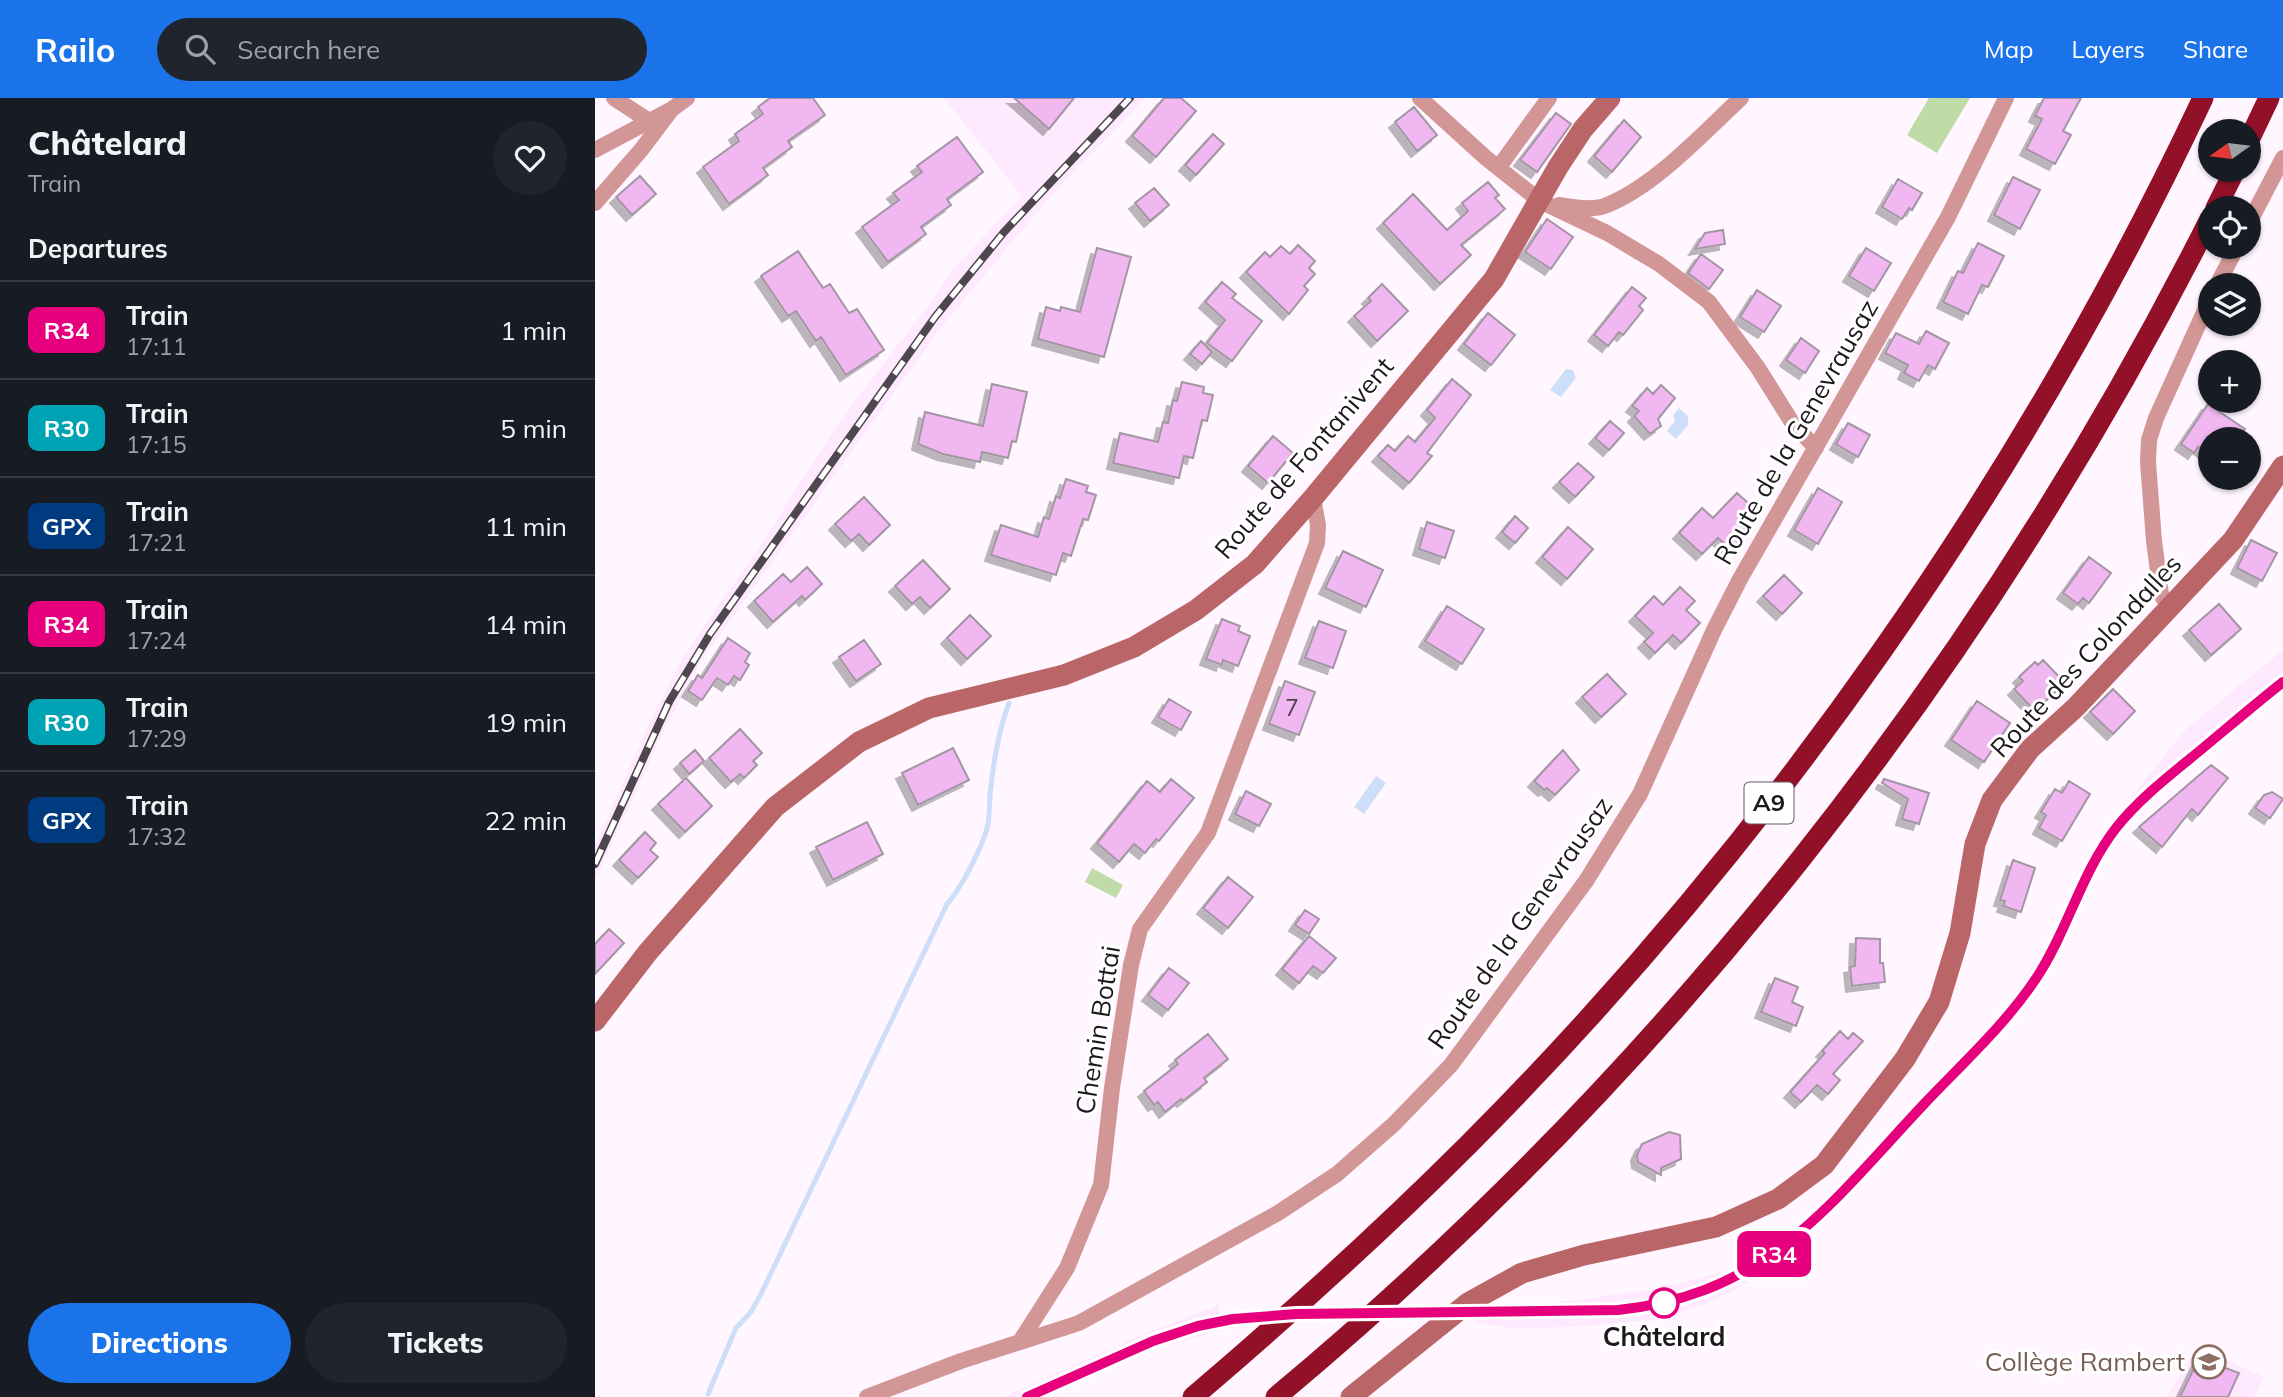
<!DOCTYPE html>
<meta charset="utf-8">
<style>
:root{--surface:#171b24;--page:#20242c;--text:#f1f3f6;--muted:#9ea1a6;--line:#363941;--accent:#1a73e8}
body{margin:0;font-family:Mulish,sans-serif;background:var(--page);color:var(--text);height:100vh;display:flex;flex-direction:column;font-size:26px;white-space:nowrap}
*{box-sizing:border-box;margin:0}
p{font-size:23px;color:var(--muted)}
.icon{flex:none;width:38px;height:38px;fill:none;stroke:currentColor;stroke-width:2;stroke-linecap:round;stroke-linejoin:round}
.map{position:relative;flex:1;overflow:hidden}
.drawer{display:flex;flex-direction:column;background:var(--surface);width:595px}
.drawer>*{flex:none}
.badge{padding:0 14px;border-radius:10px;font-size:24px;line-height:46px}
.needle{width:46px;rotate:256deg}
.controls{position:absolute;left:1603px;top:21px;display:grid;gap:14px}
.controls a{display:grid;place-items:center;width:63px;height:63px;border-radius:50%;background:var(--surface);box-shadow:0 2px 5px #0004;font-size:35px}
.map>.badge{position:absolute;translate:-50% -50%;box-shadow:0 0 0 4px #fff}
h2{padding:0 28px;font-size:26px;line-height:63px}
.round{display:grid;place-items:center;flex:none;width:74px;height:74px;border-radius:37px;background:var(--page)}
.headline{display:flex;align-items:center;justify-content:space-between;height:119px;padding:0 28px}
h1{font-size:33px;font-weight:800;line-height:52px}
.button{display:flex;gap:14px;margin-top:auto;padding:14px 28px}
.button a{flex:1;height:80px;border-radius:42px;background:var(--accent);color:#fff;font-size:28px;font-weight:800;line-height:80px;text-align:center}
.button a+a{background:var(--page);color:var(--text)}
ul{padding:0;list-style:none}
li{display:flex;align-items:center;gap:21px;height:98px;padding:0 28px;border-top:2px solid var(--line)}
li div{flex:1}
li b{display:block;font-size:26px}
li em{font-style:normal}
li .badge{min-width:77px;font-weight:700;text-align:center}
header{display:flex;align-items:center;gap:42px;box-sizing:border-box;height:98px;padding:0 35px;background:var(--accent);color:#fff}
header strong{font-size:33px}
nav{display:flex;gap:38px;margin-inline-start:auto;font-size:24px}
.search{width:490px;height:63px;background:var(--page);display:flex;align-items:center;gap:18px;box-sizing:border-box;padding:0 24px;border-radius:38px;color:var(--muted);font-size:26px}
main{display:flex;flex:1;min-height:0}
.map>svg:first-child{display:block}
.built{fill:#fee9fe}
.green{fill:#bfdca8}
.water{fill:#cddef8}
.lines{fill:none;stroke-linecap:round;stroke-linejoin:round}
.stream{stroke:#cddef8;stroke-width:5}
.building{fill:#f0b7f1;stroke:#a396a3;stroke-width:2;filter:url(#shadow)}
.street{stroke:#d29696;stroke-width:16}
.secondary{stroke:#ba6567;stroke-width:21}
.highway{stroke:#921128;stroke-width:21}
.rail-casing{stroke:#4e484e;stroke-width:8}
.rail{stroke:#fff;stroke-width:5;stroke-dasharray:16;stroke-linecap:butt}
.line-casing{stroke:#fff;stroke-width:16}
.line{stroke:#e6007e;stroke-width:10}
.stop-dot{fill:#fff;stroke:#e6007e;stroke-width:3.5}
.labels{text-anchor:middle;stroke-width:6;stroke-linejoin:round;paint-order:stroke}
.number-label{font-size:23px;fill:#524052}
.shield{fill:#fff;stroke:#615d61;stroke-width:2}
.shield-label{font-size:24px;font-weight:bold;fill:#1d181d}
.street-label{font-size:26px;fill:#1d181d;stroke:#fff}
.stop-label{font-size:26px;font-weight:bold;fill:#1d181d;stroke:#fff}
.education-label{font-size:26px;fill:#785e54;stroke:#fff;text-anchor:end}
</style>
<header>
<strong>Railo</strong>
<div class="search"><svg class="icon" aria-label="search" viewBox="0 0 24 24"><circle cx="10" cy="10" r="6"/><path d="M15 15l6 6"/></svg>Search here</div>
<nav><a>Map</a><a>Layers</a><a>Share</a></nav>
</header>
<main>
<section class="drawer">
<div class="headline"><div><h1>Châtelard</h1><p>Train</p></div><a class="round"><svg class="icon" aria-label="heart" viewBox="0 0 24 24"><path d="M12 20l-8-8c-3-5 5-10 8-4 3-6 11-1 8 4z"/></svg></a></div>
<h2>Departures</h2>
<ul>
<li><span class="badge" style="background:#e6007e;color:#fff">R34</span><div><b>Train</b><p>17:11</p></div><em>1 min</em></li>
<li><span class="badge" style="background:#00a3b4;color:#fff">R30</span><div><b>Train</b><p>17:15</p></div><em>5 min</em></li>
<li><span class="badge" style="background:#003b80;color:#fff">GPX</span><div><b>Train</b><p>17:21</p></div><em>11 min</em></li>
<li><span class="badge" style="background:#e6007e;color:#fff">R34</span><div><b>Train</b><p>17:24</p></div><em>14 min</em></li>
<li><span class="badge" style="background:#00a3b4;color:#fff">R30</span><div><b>Train</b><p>17:29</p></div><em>19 min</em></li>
<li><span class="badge" style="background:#003b80;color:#fff">GPX</span><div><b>Train</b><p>17:32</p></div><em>22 min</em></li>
</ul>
<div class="button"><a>Directions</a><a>Tickets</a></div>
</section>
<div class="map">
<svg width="1688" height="1299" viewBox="0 0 1688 1299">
<defs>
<filter id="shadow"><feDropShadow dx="-6" dy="6" stdDeviation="0" flood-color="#0004"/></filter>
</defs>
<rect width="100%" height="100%" fill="#fff6ff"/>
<path class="built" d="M 349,0 L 550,0 L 448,107 L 348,227 L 106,563 L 69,633 L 0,782 L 0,747 L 54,626 L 88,558 L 164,450 L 241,328 L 328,214 L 361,168 L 427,98 Z
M 1688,552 L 1688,592 L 1573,685 L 1516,745 L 1457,868 L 1416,920 L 1193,1156 L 1140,1192 L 1108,1207 L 1062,1221 L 979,1229 L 917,1230 L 879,1224 L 904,1207 L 968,1204 L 1059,1191 L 1137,1172 L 1169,1156 L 1215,1118 L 1412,907 L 1454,843 L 1509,732 L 1592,630 Z
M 624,1207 L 624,1233 L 550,1253 L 448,1299 L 409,1299 L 549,1236 Z
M 1602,1249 L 1669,1279 L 1659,1299 L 1572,1299 Z"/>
<path class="green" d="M 1334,0 L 1375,0 L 1342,55 L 1312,37 Z
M 497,770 L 528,787 L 521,800 L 490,784 Z"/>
<path class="water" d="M 971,271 L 978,272 L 981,280 L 966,299 L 955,292 Z
M 1084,310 L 1093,318 L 1093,327 L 1081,341 L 1072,333 L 1080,323 L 1078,317 Z
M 781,678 L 791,685 L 769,716 L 759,709 Z"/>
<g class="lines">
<path class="stream" d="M 113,1296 L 141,1230 L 156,1214 L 167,1194 L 352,806 C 366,791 389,746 393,726 C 395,714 394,701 396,688 C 399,661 404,631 414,605"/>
</g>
<path class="building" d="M 175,0 L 218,0 L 230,17 L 193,43 L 197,49 L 168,70 L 173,77 L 134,106 L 108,69 L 144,43 L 140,36 L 168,16 L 163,9 Z
M 419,0 L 479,0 L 454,31 Z
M 569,0 L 586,0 L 601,13 L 561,59 L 537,38 Z
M 1449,0 L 1486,0 L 1468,33 L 1476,37 L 1460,66 L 1431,51 L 1447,21 L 1440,18 Z
M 819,9 L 842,37 L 822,53 L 800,24 Z
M 961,15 L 976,26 L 942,74 L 925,62 Z
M 1029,22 L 1046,39 L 1017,74 L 999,58 Z
M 618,36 L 629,46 L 601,77 L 590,67 Z
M 362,39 L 388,74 L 352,101 L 356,107 L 326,129 L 331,136 L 293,164 L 267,129 L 304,102 L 298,95 L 327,74 L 322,68 Z
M 45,78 L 61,96 L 37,117 L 21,99 Z
M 1418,79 L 1445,92 L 1425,131 L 1399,117 Z
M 1303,81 L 1327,95 L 1317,112 L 1314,110 L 1307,121 L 1287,109 Z
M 893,84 L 904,97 L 900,100 L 910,111 L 866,147 L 876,157 L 845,186 L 788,125 L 818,96 L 852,132 L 873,113 L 867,105 Z
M 559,90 L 574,107 L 555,123 L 540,105 Z
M 952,121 L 978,139 L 956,171 L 930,154 Z
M 1128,132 L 1130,146 L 1100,151 L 1110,135 Z
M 1383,145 L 1409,158 L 1393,189 L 1387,187 L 1373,216 L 1348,204 L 1363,173 L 1368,175 Z
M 703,147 L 720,163 L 714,170 L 720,176 L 709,188 L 713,192 L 694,216 L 651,174 L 670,154 L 675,159 L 686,148 L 695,156 Z
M 502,150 L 536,159 L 509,259 L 443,241 L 451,209 L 465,213 L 466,209 L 485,214 Z
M 1271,150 L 1296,165 L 1279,193 L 1254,178 Z
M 203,153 L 228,190 L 235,186 L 254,215 L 262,211 L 289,252 L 251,277 L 226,239 L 221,243 L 201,213 L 193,218 L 166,178 Z
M 1106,156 L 1128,172 L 1114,191 L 1093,175 Z
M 627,184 L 641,196 L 637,200 L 667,223 L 637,263 L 612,245 L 630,222 L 610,204 Z
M 787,186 L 813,213 L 782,243 L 759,218 L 776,203 L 773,200 Z
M 1037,189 L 1051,200 L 1044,208 L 1048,212 L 1028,237 L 1024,234 L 1013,248 L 999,237 Z
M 1162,192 L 1186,208 L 1169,234 L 1145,219 Z
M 893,215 L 920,237 L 896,267 L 869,246 Z
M 1331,233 L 1354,245 L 1340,271 L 1333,267 L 1324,283 L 1309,275 L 1313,267 L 1290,255 L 1301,235 L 1324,246 Z
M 1206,240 L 1224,253 L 1210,275 L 1191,262 Z
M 606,243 L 617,254 L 607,266 L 595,256 Z
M 857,281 L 876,297 L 832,355 L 837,358 L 814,385 L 783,358 L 793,347 L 800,353 L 813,338 L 820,344 L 840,320 L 832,312 Z
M 587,284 L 609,289 L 608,295 L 618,297 L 612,323 L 607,322 L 598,360 L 589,358 L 584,380 L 518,365 L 525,335 L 563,344 L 568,324 L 573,325 L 578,302 L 582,303 Z
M 397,286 L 432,294 L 421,344 L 417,343 L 413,360 L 387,354 L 385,364 L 348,356 L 323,346 L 330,314 L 388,328 Z
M 1066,287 L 1080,300 L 1063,321 L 1066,328 L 1055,336 L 1039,318 L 1044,313 L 1037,308 L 1052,290 L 1058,296 Z
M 1613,306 L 1650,331 L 1644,341 L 1615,341 L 1615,357 L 1603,349 L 1599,355 L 1586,346 Z
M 1015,323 L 1029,335 L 1014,352 L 1000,340 Z
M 1253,325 L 1275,337 L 1263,359 L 1241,346 Z
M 678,338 L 698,355 L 673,385 L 653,368 Z
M 983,365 L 999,379 L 980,399 L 964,384 Z
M 471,381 L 493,388 L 491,394 L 501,397 L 493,422 L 488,421 L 476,458 L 468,455 L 461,477 L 396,457 L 406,427 L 443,439 L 449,419 L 454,421 L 461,398 L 465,400 Z
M 1223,390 L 1247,404 L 1223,446 L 1199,432 Z
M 1142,395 L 1161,412 L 1146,428 L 1153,434 L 1136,452 L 1123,440 L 1107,456 L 1084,435 L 1107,410 L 1118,420 Z
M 269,399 L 295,427 L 274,447 L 264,436 L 256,443 L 240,426 Z
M 920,418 L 933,430 L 920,445 L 907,434 Z
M 832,424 L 859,433 L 850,460 L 824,451 Z
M 973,429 L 998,451 L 972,481 L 947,459 Z
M 1656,442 L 1682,455 L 1667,483 L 1642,470 Z
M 748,453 L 788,472 L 771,509 L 730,490 Z
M 1494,459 L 1516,475 L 1494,505 L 1488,500 L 1483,506 L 1468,495 Z
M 328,462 L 355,491 L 335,510 L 325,499 L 317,506 L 300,488 Z
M 212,469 L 227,486 L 210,502 L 207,498 L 178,524 L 159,503 L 188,476 L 196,484 Z
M 1189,477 L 1207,495 L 1187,516 L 1168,498 Z
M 1085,489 L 1100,503 L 1091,512 L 1105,525 L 1086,545 L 1078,537 L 1060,555 L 1049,544 L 1058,535 L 1040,518 L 1059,498 L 1068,507 Z
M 1624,506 L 1646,531 L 1616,557 L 1594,532 Z
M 852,508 L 889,531 L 867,566 L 830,543 Z
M 375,517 L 396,538 L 372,561 L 352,540 Z
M 627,521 L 645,528 L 643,533 L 655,538 L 643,568 L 628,562 L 627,567 L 611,561 Z
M 724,523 L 751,533 L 738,570 L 710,560 Z
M 133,540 L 155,555 L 150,564 L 154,567 L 145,582 L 139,578 L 133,587 L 122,580 L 107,602 L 93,593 L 103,577 L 107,580 Z
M 269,542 L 286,566 L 261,583 L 244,559 Z
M 1448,562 L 1470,585 L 1447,606 L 1445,604 L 1438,611 L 1419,591 L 1428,583 L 1424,579 L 1440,564 L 1443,567 Z
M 1012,576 L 1031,596 L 1006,619 L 987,599 Z
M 690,583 L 720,594 L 704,637 L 674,626 Z
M 1518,591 L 1540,613 L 1518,636 L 1495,614 Z
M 574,601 L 596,614 L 586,632 L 563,619 Z
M 1382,603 L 1415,625 L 1389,664 L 1356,642 Z
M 145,631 L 167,655 L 158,663 L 162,667 L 149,680 L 145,676 L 136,684 L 114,660 Z
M 358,650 L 374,682 L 323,707 L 307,675 Z
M 100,652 L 109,663 L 94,676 L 85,665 Z
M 968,652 L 984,672 L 960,697 L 952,690 L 949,692 L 939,683 Z
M 1616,667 L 1633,680 L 1603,717 L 1597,711 L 1567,749 L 1544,729 Z
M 91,680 L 117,708 L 90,734 L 63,706 Z
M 576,681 L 599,700 L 564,743 L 561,741 L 550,755 L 539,746 L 524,764 L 502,745 L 552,683 L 565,694 Z
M 1289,681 L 1334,695 L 1324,726 L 1307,721 L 1313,701 L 1287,685 Z
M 1474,683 L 1495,696 L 1467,743 L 1444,730 L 1451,717 L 1446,714 L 1460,691 L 1467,695 Z
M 651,693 L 676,706 L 664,728 L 640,716 Z
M 1677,694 L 1688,701 L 1675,720 L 1660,710 L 1669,697 Z
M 272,724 L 288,756 L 238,782 L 221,749 Z
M 50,734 L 61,745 L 55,752 L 63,759 L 43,780 L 24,762 Z
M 1418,762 L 1440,770 L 1426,814 L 1408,808 L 1410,803 L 1405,802 Z
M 633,779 L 658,799 L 633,830 L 608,810 Z
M 710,812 L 724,821 L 714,836 L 700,827 Z
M 14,831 L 29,845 L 0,876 L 0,846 Z
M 714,838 L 741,860 L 728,875 L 718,868 L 704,885 L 687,871 Z
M 1261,840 L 1285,841 L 1285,865 L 1288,865 L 1290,884 L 1257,888 L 1255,869 L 1260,868 Z
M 574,870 L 594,885 L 573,912 L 553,897 Z
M 1180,880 L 1203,889 L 1197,904 L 1208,909 L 1201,928 L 1166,914 Z
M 1245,933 L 1253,941 L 1258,935 L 1268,943 L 1238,976 L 1245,982 L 1233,996 L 1222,987 L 1206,1004 L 1195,994 L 1230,955 L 1227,953 Z
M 613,936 L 633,961 L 609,980 L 612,984 L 588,1003 L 586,1001 L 570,1014 L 563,1004 L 559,1007 L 549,993 L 583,966 L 580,962 Z
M 1074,1034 L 1085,1037 L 1086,1061 L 1066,1070 L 1066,1077 L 1043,1064 L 1042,1057 L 1047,1046 Z
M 1604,1260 L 1644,1275 L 1633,1299 L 1585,1299 Z"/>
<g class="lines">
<path class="street" d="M 19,0 L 54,23
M 825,0 L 891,60 L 945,103 L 1012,135 L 1064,166 L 1114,204 L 1163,270 L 1198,326 L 1221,350
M 0,52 L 77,11 L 92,0
M 904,69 L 954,0
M 0,105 L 46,52 L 77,11
M 964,107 C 978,109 999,113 1012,107 C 1060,88 1108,35 1146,0
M 1654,125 L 1688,60
M 1622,187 L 1642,149
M 1574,510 L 1566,496 L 1559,443 L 1553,364 L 1554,342 L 1561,320 L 1615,201
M 426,1242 L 472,1170 L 506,1087 L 517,990 L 536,867 L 545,831 L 613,735 L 722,445 L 723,427 L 718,400
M 272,1299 L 366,1263 L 484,1225 L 683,1115 L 742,1076 L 799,1026 L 856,967 L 991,783 L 1045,696 L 1119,532 L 1145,481 L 1353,119 L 1411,0"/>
<path class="secondary" d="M 0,923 L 53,854 L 180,709 L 264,644 L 334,610 L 469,577 L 539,549 L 601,512 L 660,466 L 718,400 L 899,181 L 963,69 L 988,31 L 1015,0
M 756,1299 L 873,1205 L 927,1175 L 989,1157 L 1121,1129 L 1183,1101 L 1229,1067 L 1310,961 L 1344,904 L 1365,835 L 1380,746 L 1397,702 L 1435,651 L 1481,609 L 1638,442 L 1688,368"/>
<path class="highway" d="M 1654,42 L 1674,0
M 1621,110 L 1640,72
M 598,1299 C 693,1218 786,1134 874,1046 C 1175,744 1427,385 1608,0
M 681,1299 C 1069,976 1388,571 1615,121"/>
<defs>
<path id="rail" d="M 0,766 L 74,604 L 115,536 L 340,219 L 409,134 L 535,0
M 432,1299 L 558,1243 L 603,1228 L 638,1221 L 700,1216 L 1023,1212 C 1171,1197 1235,1106 1330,1005 C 1368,965 1412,926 1442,879 C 1473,832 1486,775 1521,730 C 1543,702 1571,680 1598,658 C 1628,633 1658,609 1688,584"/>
</defs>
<use href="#rail" class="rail-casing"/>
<use href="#rail" class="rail"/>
</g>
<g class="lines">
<defs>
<path id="line" d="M 432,1299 L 558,1243 L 603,1228 L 638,1221 L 701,1216 L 1023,1212 C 1172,1197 1234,1107 1330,1005 C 1368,965 1411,926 1442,879 C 1473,832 1486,775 1521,730 C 1544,701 1574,678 1602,655 C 1631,631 1659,607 1688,584"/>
</defs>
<use href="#line" class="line-casing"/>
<use href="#line" class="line"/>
</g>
<defs>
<symbol id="school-ring" viewBox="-11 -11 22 22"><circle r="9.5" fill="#fff" stroke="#8d6e63" stroke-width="1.5"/><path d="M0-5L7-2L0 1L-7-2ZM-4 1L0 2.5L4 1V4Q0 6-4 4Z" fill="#8d6e63"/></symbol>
</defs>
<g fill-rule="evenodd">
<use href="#school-ring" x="1595" y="1245" width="38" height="38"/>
</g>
<circle class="stop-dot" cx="1069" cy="1205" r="14"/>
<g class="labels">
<g class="number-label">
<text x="697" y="618">7</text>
</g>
<rect class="shield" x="1149.5" y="684.5" width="49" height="41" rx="5"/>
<g class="shield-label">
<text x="1174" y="713">A9</text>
</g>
<g class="street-label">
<text transform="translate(1201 334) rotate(-60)" y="9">Route de la Genevrausaz</text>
<text transform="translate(709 360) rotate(-49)" y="9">Route de Fontanivent</text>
<text transform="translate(1491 558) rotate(-47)" y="9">Route des Colondalles</text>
<text transform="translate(925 825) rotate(-55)" y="9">Route de la Genevrausaz</text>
<text transform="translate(503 932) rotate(-81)" y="9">Chemin Bottai</text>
</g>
<g class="stop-label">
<text x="1069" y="1248">Châtelard</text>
</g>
<g class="education-label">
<text x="1590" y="1273">Collège Rambert</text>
</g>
</g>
</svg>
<div class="controls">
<a><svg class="needle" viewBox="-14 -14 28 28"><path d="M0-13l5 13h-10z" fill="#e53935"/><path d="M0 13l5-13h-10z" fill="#9ea1a6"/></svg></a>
<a><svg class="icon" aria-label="locate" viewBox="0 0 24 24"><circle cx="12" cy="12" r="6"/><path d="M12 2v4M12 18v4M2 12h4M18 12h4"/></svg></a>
<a><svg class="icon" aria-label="layers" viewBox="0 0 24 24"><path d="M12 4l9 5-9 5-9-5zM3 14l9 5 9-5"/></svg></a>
<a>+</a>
<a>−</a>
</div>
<b class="badge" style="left:1179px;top:1156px;background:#e6007e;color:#fff">R34</b>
</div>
</main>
